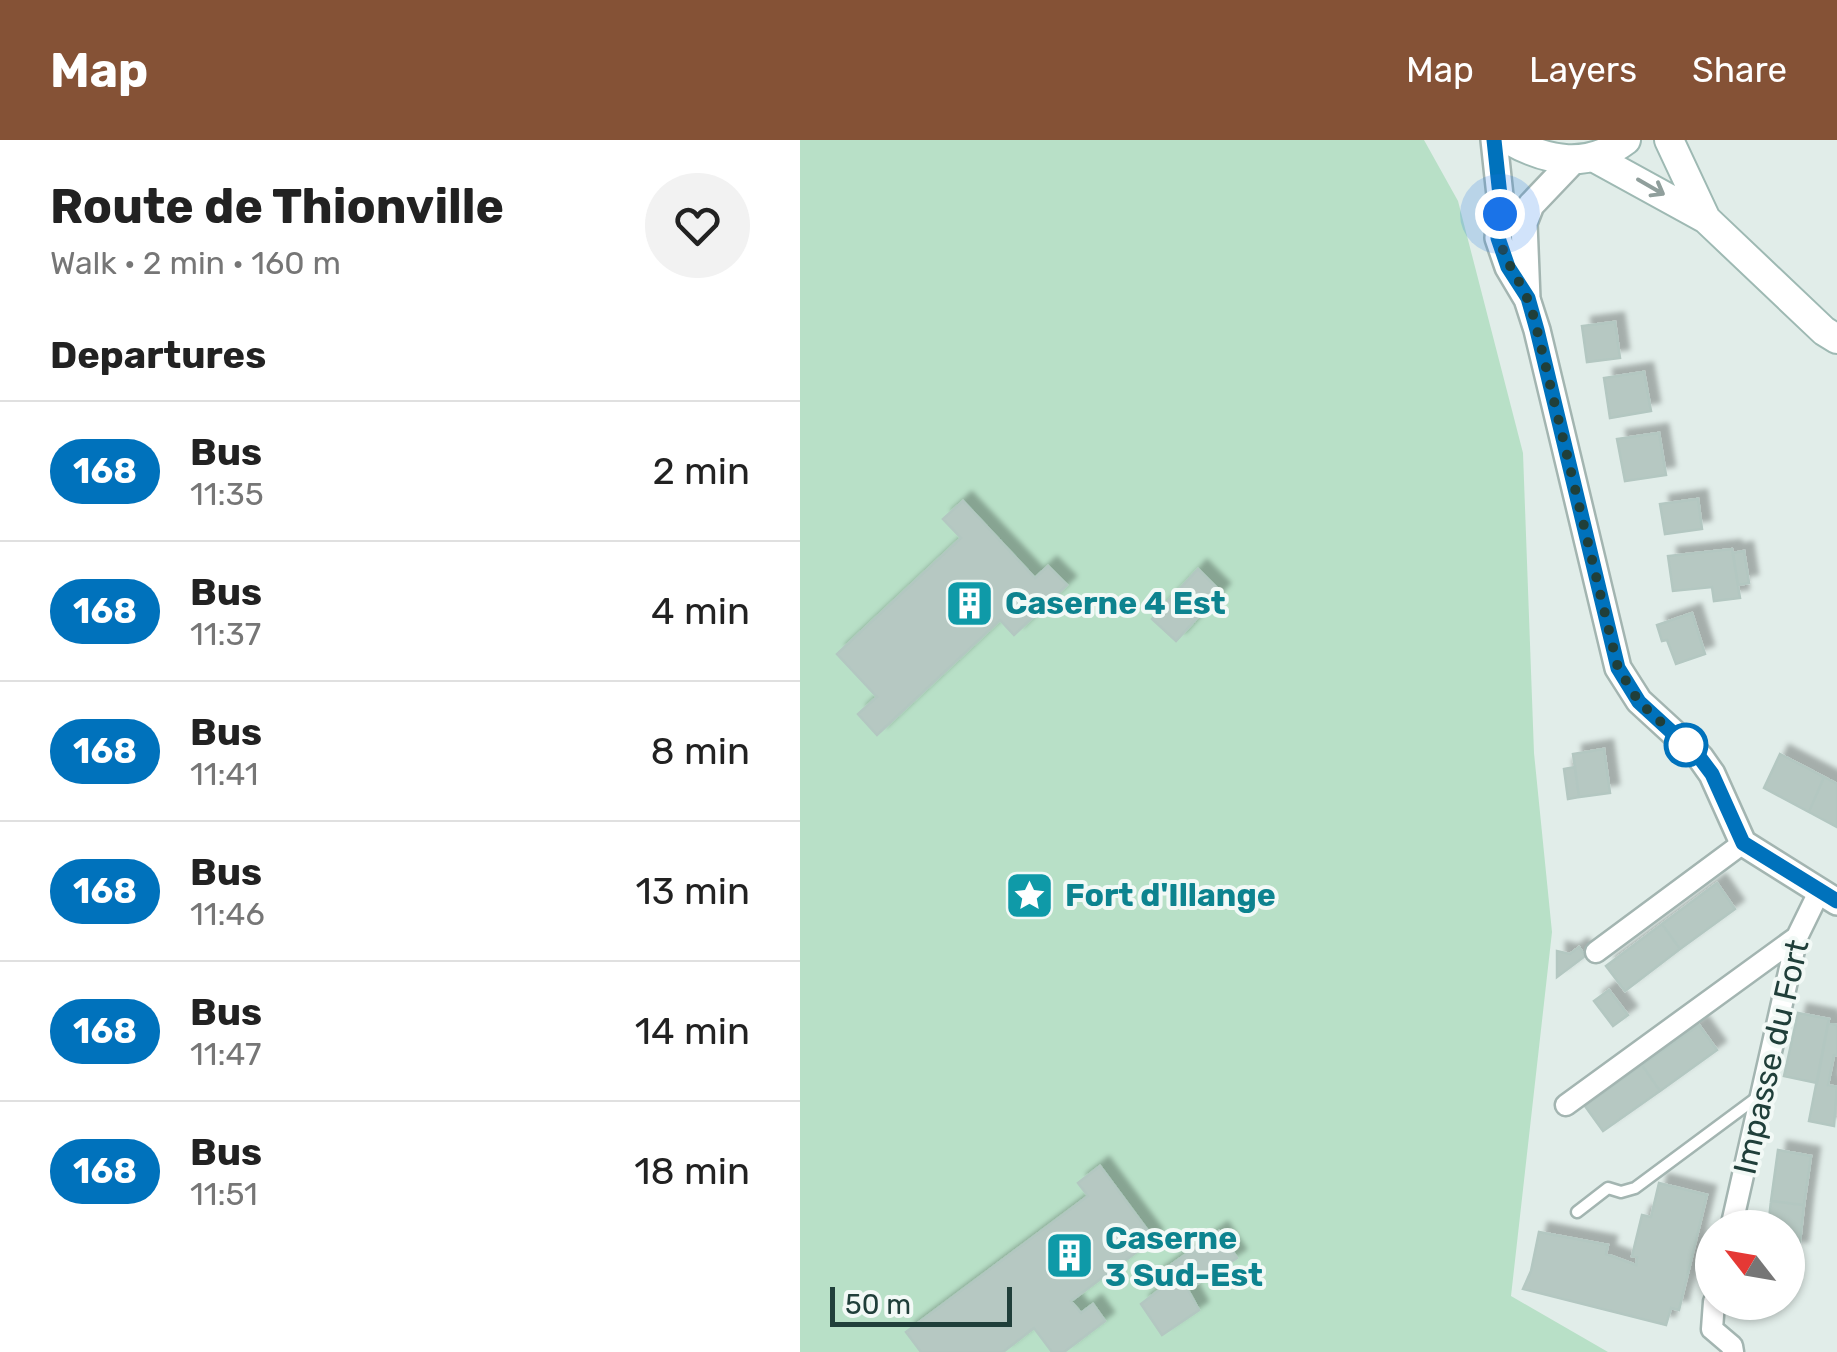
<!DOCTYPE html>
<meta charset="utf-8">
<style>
:root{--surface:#fff;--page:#f2f2f2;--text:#222;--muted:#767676;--line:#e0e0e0;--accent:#855236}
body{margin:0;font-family:Rubik,sans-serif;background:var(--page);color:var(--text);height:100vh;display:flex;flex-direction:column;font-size:38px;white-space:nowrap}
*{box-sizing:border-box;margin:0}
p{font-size:32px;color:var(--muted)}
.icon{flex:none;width:55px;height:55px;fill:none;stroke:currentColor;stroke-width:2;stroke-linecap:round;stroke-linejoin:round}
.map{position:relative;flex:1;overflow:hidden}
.details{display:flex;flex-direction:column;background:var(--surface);width:800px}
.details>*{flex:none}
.badge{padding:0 20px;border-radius:32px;font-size:35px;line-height:65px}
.needle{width:65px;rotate:301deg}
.fabs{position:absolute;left:895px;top:1070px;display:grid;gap:20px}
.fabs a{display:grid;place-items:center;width:110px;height:110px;border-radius:50%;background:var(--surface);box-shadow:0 2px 8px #0004;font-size:50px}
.scale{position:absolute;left:30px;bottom:25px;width:182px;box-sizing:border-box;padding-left:10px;border:5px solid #203f3a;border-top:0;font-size:28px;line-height:35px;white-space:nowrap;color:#203f3a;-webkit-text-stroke:8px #f2f9f6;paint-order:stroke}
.you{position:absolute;width:50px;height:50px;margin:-25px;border:8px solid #fff;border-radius:50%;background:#1a73e8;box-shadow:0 0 0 15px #1a73e833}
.map>.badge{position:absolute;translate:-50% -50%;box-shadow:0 0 0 5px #fff}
h2{padding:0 50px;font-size:38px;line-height:90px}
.round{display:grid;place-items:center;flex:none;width:105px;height:105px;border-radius:52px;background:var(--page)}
.overview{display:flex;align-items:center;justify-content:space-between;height:170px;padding:0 50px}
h1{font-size:48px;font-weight:700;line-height:75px}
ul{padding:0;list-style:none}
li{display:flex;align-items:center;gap:30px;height:140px;padding:0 50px;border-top:2px solid var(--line)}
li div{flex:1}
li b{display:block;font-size:38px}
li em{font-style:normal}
li .badge{min-width:110px;font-weight:700;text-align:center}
header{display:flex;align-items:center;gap:60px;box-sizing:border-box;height:140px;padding:0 50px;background:var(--accent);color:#fff}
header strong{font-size:48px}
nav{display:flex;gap:55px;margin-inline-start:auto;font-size:35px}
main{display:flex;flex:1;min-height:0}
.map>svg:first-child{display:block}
.green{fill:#b8e0c7}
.building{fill:#b6c8c2;stroke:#b3c7c1;stroke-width:2.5;filter:url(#shadow)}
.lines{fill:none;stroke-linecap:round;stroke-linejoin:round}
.service-casing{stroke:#a3b5b1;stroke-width:15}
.minor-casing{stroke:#a3b5b1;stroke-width:25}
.tertiary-casing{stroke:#a3b5b1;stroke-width:30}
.secondary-casing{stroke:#9eb9b3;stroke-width:32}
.service{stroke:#fff;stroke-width:10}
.minor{stroke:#fff;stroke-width:20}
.tertiary{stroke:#fff;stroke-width:25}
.secondary{stroke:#fff;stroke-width:28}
.oneway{stroke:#909f9c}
.line-casing{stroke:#fff;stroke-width:22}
.line{stroke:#0072bc;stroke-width:15}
.walk{stroke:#203f3a;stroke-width:10;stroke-dasharray:0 18}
.stop-dot{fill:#fff;stroke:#0072bc;stroke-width:5}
.labels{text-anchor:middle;stroke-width:8;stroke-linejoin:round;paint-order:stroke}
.culture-label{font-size:32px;font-weight:bold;fill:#0d838f;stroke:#f2f9f6;text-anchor:start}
.street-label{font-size:32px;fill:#203f3a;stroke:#f2f9f6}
</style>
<header>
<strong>Map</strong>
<nav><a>Map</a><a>Layers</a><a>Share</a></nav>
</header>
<main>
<section class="details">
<div class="overview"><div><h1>Route de Thionville</h1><p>Walk · 2 min · 160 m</p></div><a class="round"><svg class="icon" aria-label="heart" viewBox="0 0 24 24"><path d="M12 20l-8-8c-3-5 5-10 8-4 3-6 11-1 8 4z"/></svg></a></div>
<h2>Departures</h2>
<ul>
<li><span class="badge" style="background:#0072bc;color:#fff">168</span><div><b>Bus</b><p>11:35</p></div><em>2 min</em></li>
<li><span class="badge" style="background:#0072bc;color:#fff">168</span><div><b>Bus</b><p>11:37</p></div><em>4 min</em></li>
<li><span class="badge" style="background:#0072bc;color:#fff">168</span><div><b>Bus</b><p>11:41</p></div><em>8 min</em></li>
<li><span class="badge" style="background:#0072bc;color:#fff">168</span><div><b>Bus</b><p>11:46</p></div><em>13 min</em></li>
<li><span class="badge" style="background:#0072bc;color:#fff">168</span><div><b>Bus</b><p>11:47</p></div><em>14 min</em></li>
<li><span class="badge" style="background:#0072bc;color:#fff">168</span><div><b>Bus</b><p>11:51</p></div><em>18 min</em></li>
</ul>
</section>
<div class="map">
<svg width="1037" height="1212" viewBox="0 0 1037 1212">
<defs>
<filter id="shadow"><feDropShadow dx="9" dy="-9" stdDeviation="2.5" flood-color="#0004"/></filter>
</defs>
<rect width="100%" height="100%" fill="#e1ede9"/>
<path class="green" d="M 0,0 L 624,0 L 658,61 L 723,313 L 734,613 L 752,792 L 711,1156 L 808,1212 L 0,1212 Z"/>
<path class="building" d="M 815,182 L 820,218 L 787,222 L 782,186 Z
M 844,232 L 851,271 L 810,278 L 804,238 Z
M 859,293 L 866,335 L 825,341 L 817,299 Z
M 898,359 L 902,389 L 865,394 L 860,364 Z
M 163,361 L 235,438 L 248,426 L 267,445 L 214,495 L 200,480 L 77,595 L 58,574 L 77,557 L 37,514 L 161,398 L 143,379 Z
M 932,409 L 940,458 L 914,461 L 912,447 L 873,451 L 868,416 Z
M 944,411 L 949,443 L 938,445 L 933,413 Z
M 398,429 L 421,452 L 376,501 L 352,479 Z
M 892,473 L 905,514 L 876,524 L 867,500 L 862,501 L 857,485 Z
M 804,609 L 810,653 L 779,657 L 773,614 Z
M 980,614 L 1024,637 L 1009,672 L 964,648 Z
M 775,627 L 779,657 L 768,659 L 764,629 Z
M 1024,637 L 1037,644 L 1037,687 L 1009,672 Z
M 917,743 L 935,769 L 880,809 L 862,784 Z
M 862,784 L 880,809 L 825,851 L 806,826 Z
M 779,807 L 785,816 L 757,837 L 757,811 L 770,814 Z
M 809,850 L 828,875 L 813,886 L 794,861 Z
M 998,873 L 1029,879 L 1017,943 L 984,936 Z
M 1028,883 L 1037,885 L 1037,915 L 1034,915 L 1028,945 L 1037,947 L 1034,986 L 1009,981 Z
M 899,885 L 917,910 L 860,951 L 842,925 Z
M 842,925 L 860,951 L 803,991 L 785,966 Z
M 978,1010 L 1011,1016 L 1004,1065 L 971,1061 Z
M 300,1026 L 354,1099 L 271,1161 L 281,1173 L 293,1164 L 305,1181 L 264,1212 L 252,1212 L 234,1188 L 203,1212 L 121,1212 L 106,1192 L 288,1056 L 278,1043 Z
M 859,1043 L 907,1055 L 879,1170 L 871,1168 L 866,1185 L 723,1149 L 731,1131 L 739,1092 L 808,1105 L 806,1114 L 836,1125 L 837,1117 L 832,1116 L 842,1075 L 851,1077 Z
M 971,1061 L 1004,1065 L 999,1111 L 988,1109 L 988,1088 L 968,1088 Z
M 419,1091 L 437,1118 L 388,1150 L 399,1170 L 362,1195 L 341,1164 L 363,1147 L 355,1136 Z"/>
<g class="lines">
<defs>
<path id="service" d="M 777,1072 L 808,1048 L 821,1052 L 835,1048 L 959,956"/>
<path id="minor" d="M 796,812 L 943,703
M 766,965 L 997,797
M 931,1088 L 997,797 L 1020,750
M 914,1162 L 912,1189 L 932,1206 L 933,1212"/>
<path id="tertiary" d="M 694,0 L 701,65 L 698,98 L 708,127 L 727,159 L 737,190 L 818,528 L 839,561 L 900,617 L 912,634 L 943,703 L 1037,762
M 727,159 L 724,83 L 731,65 L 772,22"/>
<path id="secondary" d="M 709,0 C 748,22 788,29 826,0
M 869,0 L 906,79
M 795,18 L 906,79 L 1024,191 L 1037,199"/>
</defs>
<use href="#service" class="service-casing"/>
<use href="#minor" class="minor-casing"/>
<use href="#tertiary" class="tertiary-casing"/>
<use href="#secondary" class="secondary-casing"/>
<use href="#service" class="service"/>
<use href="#minor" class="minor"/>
<use href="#tertiary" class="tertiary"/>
<use href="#secondary" class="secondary"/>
</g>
<defs><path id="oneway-shaft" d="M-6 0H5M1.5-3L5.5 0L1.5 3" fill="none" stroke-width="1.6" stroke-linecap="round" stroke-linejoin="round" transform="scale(2.5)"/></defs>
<use class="oneway" href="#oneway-shaft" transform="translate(851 47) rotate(30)"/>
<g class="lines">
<defs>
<path id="line" d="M 694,0 L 701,65 L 698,98 L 708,127 L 728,158 L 737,190 L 818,528 L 839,562 L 900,618 L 912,634 L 943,703 L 1037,761"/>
</defs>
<use href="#line" class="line-casing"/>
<use href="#line" class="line"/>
<path class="walk" d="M 700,74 C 697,117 711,122 727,158 C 732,168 734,179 737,190 L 818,528 L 839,562 L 886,605"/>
</g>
<defs>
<symbol id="building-square" viewBox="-11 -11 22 22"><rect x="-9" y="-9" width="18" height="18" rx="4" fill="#0f9aa8" stroke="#f2f9f6"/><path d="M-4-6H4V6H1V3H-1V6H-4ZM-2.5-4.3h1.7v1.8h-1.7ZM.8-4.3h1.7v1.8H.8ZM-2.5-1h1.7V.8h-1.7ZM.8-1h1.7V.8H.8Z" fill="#fff"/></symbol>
<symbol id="sight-square" viewBox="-11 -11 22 22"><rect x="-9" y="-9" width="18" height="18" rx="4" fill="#0f9aa8" stroke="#f2f9f6"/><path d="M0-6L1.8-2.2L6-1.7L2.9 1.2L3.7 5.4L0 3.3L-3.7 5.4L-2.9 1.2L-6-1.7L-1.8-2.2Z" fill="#fff"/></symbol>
</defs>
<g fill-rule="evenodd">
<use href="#building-square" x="142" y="436" width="55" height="55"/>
<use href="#sight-square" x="202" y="728" width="55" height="55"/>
<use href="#building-square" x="242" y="1088" width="55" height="55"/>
</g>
<circle class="stop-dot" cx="886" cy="605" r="20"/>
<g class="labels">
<g class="culture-label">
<text x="205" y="474">Caserne 4 Est</text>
<text x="265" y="766">Fort d'Illange</text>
<text x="305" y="1109">Caserne<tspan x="305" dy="37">3 Sud-Est</tspan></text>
</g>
<g class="street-label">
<text transform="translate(971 917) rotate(-77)" y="11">Impasse du Fort</text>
</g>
</g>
</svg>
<div class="fabs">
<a><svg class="needle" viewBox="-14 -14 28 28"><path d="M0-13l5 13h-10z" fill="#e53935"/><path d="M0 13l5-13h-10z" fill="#767676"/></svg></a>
</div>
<div class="scale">50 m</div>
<div class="you" style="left:700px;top:74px"></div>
</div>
</main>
